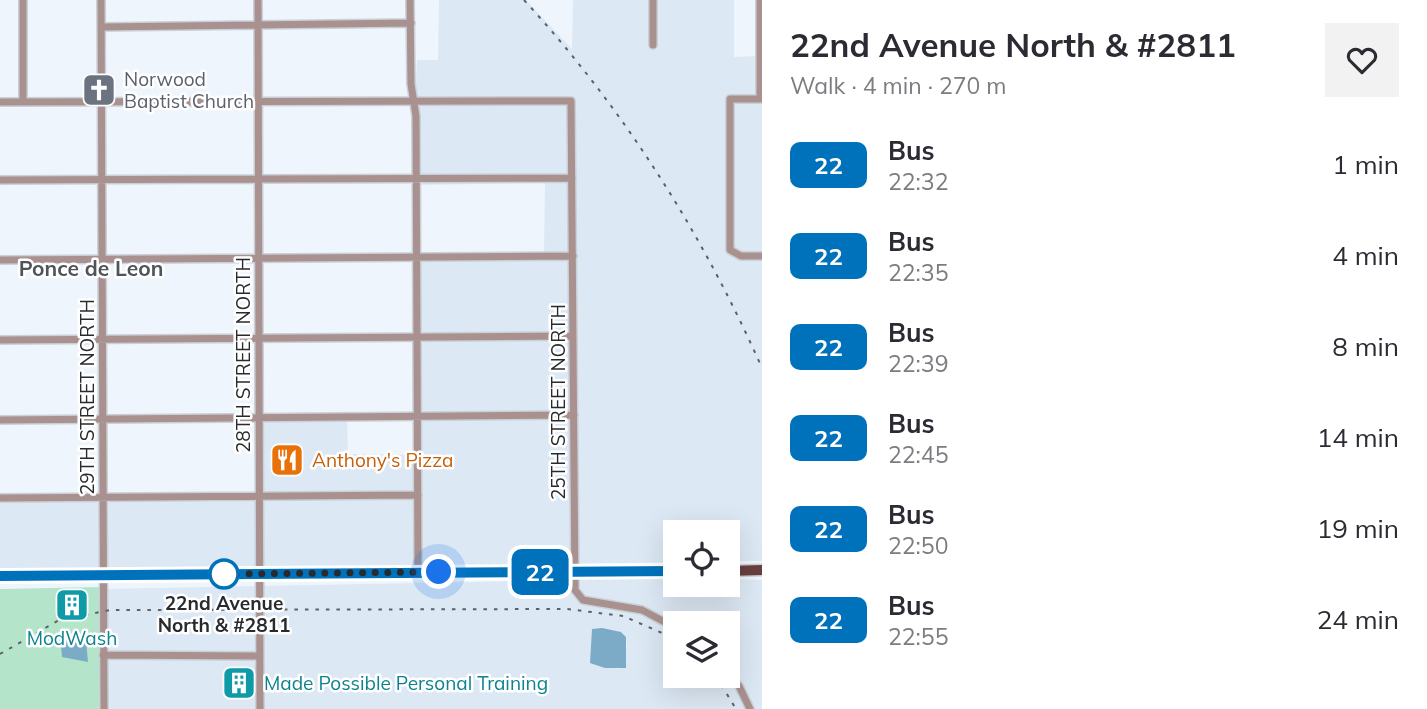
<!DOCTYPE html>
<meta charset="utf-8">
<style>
:root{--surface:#fff;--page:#f2f2f3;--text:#2b2b33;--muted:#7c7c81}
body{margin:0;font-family:Mulish,sans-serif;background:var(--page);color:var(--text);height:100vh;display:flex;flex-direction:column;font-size:26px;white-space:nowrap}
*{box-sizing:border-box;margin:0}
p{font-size:23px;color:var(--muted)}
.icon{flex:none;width:38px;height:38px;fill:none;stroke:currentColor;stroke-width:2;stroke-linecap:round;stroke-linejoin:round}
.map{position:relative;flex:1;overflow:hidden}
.sheet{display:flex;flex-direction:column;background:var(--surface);width:665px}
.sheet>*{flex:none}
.badge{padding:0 14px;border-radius:10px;font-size:24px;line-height:46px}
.tools{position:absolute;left:663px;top:520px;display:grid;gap:14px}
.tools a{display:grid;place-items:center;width:77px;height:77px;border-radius:0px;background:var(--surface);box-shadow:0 7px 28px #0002;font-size:35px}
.you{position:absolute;width:35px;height:35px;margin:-18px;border:5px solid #fff;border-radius:50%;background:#1a73e8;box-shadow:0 0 0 10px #1a73e833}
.map>.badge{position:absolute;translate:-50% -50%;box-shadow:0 0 0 4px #fff}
.round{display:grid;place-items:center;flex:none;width:74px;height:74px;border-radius:0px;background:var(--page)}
.summary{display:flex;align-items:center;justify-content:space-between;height:119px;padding:0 28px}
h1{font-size:33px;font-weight:700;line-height:52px}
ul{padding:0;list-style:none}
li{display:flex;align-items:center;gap:21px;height:91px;padding:0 28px}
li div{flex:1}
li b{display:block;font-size:26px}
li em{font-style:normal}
li .badge{min-width:77px;font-weight:700;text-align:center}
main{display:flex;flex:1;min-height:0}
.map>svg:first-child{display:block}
.built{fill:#dce8f4;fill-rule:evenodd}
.green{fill:#b4e5cb}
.water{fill:#7babc7}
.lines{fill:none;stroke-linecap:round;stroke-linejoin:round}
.minor-casing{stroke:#cbd0d7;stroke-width:10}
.major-casing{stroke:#cbd0d7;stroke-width:13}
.minor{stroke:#a99190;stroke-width:7}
.major{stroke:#684040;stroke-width:10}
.rail{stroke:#5d6064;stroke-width:2;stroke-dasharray:3.5 7;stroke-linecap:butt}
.line-casing{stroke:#fff;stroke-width:16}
.line{stroke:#0072bc;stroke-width:10}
.walk{stroke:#282a2d;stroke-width:7;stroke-dasharray:0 12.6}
.stop-dot{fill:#fff;stroke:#0072bc;stroke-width:3.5}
.labels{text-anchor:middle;stroke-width:5;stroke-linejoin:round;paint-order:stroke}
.worship-label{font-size:19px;fill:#5b616d;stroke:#fff;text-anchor:start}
.street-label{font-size:19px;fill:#282a2d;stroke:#fff}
.food-label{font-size:19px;fill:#c56008;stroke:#fff;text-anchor:start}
.stop-label{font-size:19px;font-weight:bold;fill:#282a2d;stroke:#fff}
.culture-label{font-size:19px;fill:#0d838f;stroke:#fff}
.neighbourhood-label{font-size:21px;font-weight:bold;fill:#4f5459;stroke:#fff}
</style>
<main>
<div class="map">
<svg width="762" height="709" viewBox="0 0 762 709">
<rect width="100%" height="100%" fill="#eff5fc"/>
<path class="built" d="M 439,0 L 526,0 L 572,49 L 573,0 L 651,0 L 650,48 L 655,48 L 656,0 L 734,0 L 734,57 L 757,56 L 757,96 L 727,96 L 728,250 L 739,259 L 762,259 L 762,561 L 728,561 L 728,532 L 676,532 L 675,562 L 578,564 L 575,100 L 565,96 L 415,97 L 417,60 L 438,60 Z
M 733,102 L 762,102 L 762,253 L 742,253 L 733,249 Z
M 416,103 L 569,104 L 570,175 L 419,176 Z
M 570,181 L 570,253 L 544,254 L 545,183 L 419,185 L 419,182 Z
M 570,259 L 570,333 L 421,333 L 421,261 Z
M 570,339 L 571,412 L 420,413 L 421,340 Z
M 571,418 L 572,564 L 420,566 L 420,419 Z
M 263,420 L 347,420 L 348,454 L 414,455 L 415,492 L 262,494 Z
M 415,498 L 415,566 L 262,568 L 262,500 Z
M 0,501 L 101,501 L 101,571 L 0,571 Z
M 106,501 L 257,502 L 257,568 L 106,571 Z
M 675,578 L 676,584 L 728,584 L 728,579 L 762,580 L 762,709 L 753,709 L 741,684 L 728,670 L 728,623 L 675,624 L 644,607 L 584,598 L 578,590 L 578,580 Z
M 572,580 L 575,598 L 582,603 L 641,613 L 675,631 L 676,676 L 725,676 L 737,688 L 747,709 L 263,709 L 262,586 ZM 621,632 L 626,637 L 627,648 L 618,669 L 590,663 Z
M 257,586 L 257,653 L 106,652 L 106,589 Z
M 106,658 L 257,659 L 258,709 L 106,709 Z"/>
<path class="green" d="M 100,587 L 101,709 L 0,709 L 0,589 Z"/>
<path class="water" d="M 602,628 L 621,632 L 626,637 L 626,668 L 605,668 L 590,663 L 592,629 Z
M 65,640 L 86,641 L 88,662 L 62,657 L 61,645 Z"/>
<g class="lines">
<defs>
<path id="minor" d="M 23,0 L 23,101
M 101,0 L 104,709
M 258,0 L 260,709
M 410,0 L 411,84 L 416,116 L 418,572
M 101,27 L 411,23
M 653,45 L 653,0
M 760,99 L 760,0
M 762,99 L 730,99 L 730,250 L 741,256 L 762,256
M 0,102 L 571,101 L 575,590 L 583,600 L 642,610 L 676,628
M 0,180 L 572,178
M 0,260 L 573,256
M 0,340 L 573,336
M 0,420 L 574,415
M 0,498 L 418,495
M 103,655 L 260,656
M 728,674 L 739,686 L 750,709"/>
<path id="major" d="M 728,571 L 762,570
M 0,576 L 676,571"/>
</defs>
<use href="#minor" class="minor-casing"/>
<use href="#major" class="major-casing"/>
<use href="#minor" class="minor"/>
<use href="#major" class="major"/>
<path class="rail" d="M 524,0 C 624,109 702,233 762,368
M 0,654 L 59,620 L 110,610 L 567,609 L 623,616 L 676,639
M 716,676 L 736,709"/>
</g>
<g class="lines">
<defs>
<path id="line" d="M 0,576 L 676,571"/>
</defs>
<use href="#line" class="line-casing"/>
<use href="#line" class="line"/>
<path class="walk" d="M 224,574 L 439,572"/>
</g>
<defs>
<symbol id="church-square" viewBox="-11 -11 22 22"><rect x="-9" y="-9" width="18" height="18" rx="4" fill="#6b7280" stroke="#fff"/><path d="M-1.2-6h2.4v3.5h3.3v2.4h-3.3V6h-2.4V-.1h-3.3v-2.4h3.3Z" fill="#fff"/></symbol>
<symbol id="restaurant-square" viewBox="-11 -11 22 22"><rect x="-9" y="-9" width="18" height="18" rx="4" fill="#e8710a" stroke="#fff"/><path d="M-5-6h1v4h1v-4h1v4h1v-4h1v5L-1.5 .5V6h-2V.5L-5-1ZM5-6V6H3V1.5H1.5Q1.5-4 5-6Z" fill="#fff"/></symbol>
<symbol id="building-square" viewBox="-11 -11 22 22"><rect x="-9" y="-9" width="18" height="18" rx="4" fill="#0f9aa8" stroke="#fff"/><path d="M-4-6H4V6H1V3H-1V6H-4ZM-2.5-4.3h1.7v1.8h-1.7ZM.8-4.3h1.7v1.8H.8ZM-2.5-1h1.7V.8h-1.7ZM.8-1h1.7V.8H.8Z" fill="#fff"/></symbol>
</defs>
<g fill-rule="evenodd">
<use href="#church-square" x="80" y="71" width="38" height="38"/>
<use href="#restaurant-square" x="268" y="441" width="38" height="38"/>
<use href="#building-square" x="53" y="586" width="38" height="38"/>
<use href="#building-square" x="220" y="664" width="38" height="38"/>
</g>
<circle class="stop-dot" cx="224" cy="574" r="14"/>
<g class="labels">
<g class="worship-label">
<text x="124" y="86">Norwood<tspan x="124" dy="22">Baptist Church</tspan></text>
</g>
<g class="street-label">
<text transform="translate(243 355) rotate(-90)" y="7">28TH STREET NORTH</text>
<text transform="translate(87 397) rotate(-90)" y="7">29TH STREET NORTH</text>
<text transform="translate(558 402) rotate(-90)" y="7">25TH STREET NORTH</text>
</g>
<g class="food-label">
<text x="312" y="467">Anthony's Pizza</text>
</g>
<g class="stop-label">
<text x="224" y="610">22nd Avenue<tspan x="224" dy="22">North &amp; #2811</tspan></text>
</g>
<g class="culture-label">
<text x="72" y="645">ModWash</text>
<text x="264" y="690" text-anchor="start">Made Possible Personal Training</text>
</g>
<g class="neighbourhood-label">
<text x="91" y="276">Ponce de Leon</text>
</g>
</g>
</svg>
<div class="tools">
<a><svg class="icon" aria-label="locate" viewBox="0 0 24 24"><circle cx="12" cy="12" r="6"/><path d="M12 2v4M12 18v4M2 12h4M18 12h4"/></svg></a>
<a><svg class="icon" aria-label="layers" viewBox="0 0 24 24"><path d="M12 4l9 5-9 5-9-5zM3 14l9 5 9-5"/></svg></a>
</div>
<div class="you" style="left:439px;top:572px"></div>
<b class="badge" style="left:540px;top:572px;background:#0072bc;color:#fff">22</b>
</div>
<section class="sheet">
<div class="summary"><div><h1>22nd Avenue North &amp; #2811</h1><p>Walk · 4 min · 270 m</p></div><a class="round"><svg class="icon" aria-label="heart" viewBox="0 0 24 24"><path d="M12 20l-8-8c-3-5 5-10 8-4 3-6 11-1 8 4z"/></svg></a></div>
<ul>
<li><span class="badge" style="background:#0072bc;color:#fff">22</span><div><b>Bus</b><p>22:32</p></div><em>1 min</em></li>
<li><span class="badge" style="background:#0072bc;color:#fff">22</span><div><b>Bus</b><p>22:35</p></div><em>4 min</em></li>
<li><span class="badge" style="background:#0072bc;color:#fff">22</span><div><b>Bus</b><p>22:39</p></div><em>8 min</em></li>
<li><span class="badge" style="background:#0072bc;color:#fff">22</span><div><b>Bus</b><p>22:45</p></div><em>14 min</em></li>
<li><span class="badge" style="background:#0072bc;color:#fff">22</span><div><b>Bus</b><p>22:50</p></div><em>19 min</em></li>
<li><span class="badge" style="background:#0072bc;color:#fff">22</span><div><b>Bus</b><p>22:55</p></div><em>24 min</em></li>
</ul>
</section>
</main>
